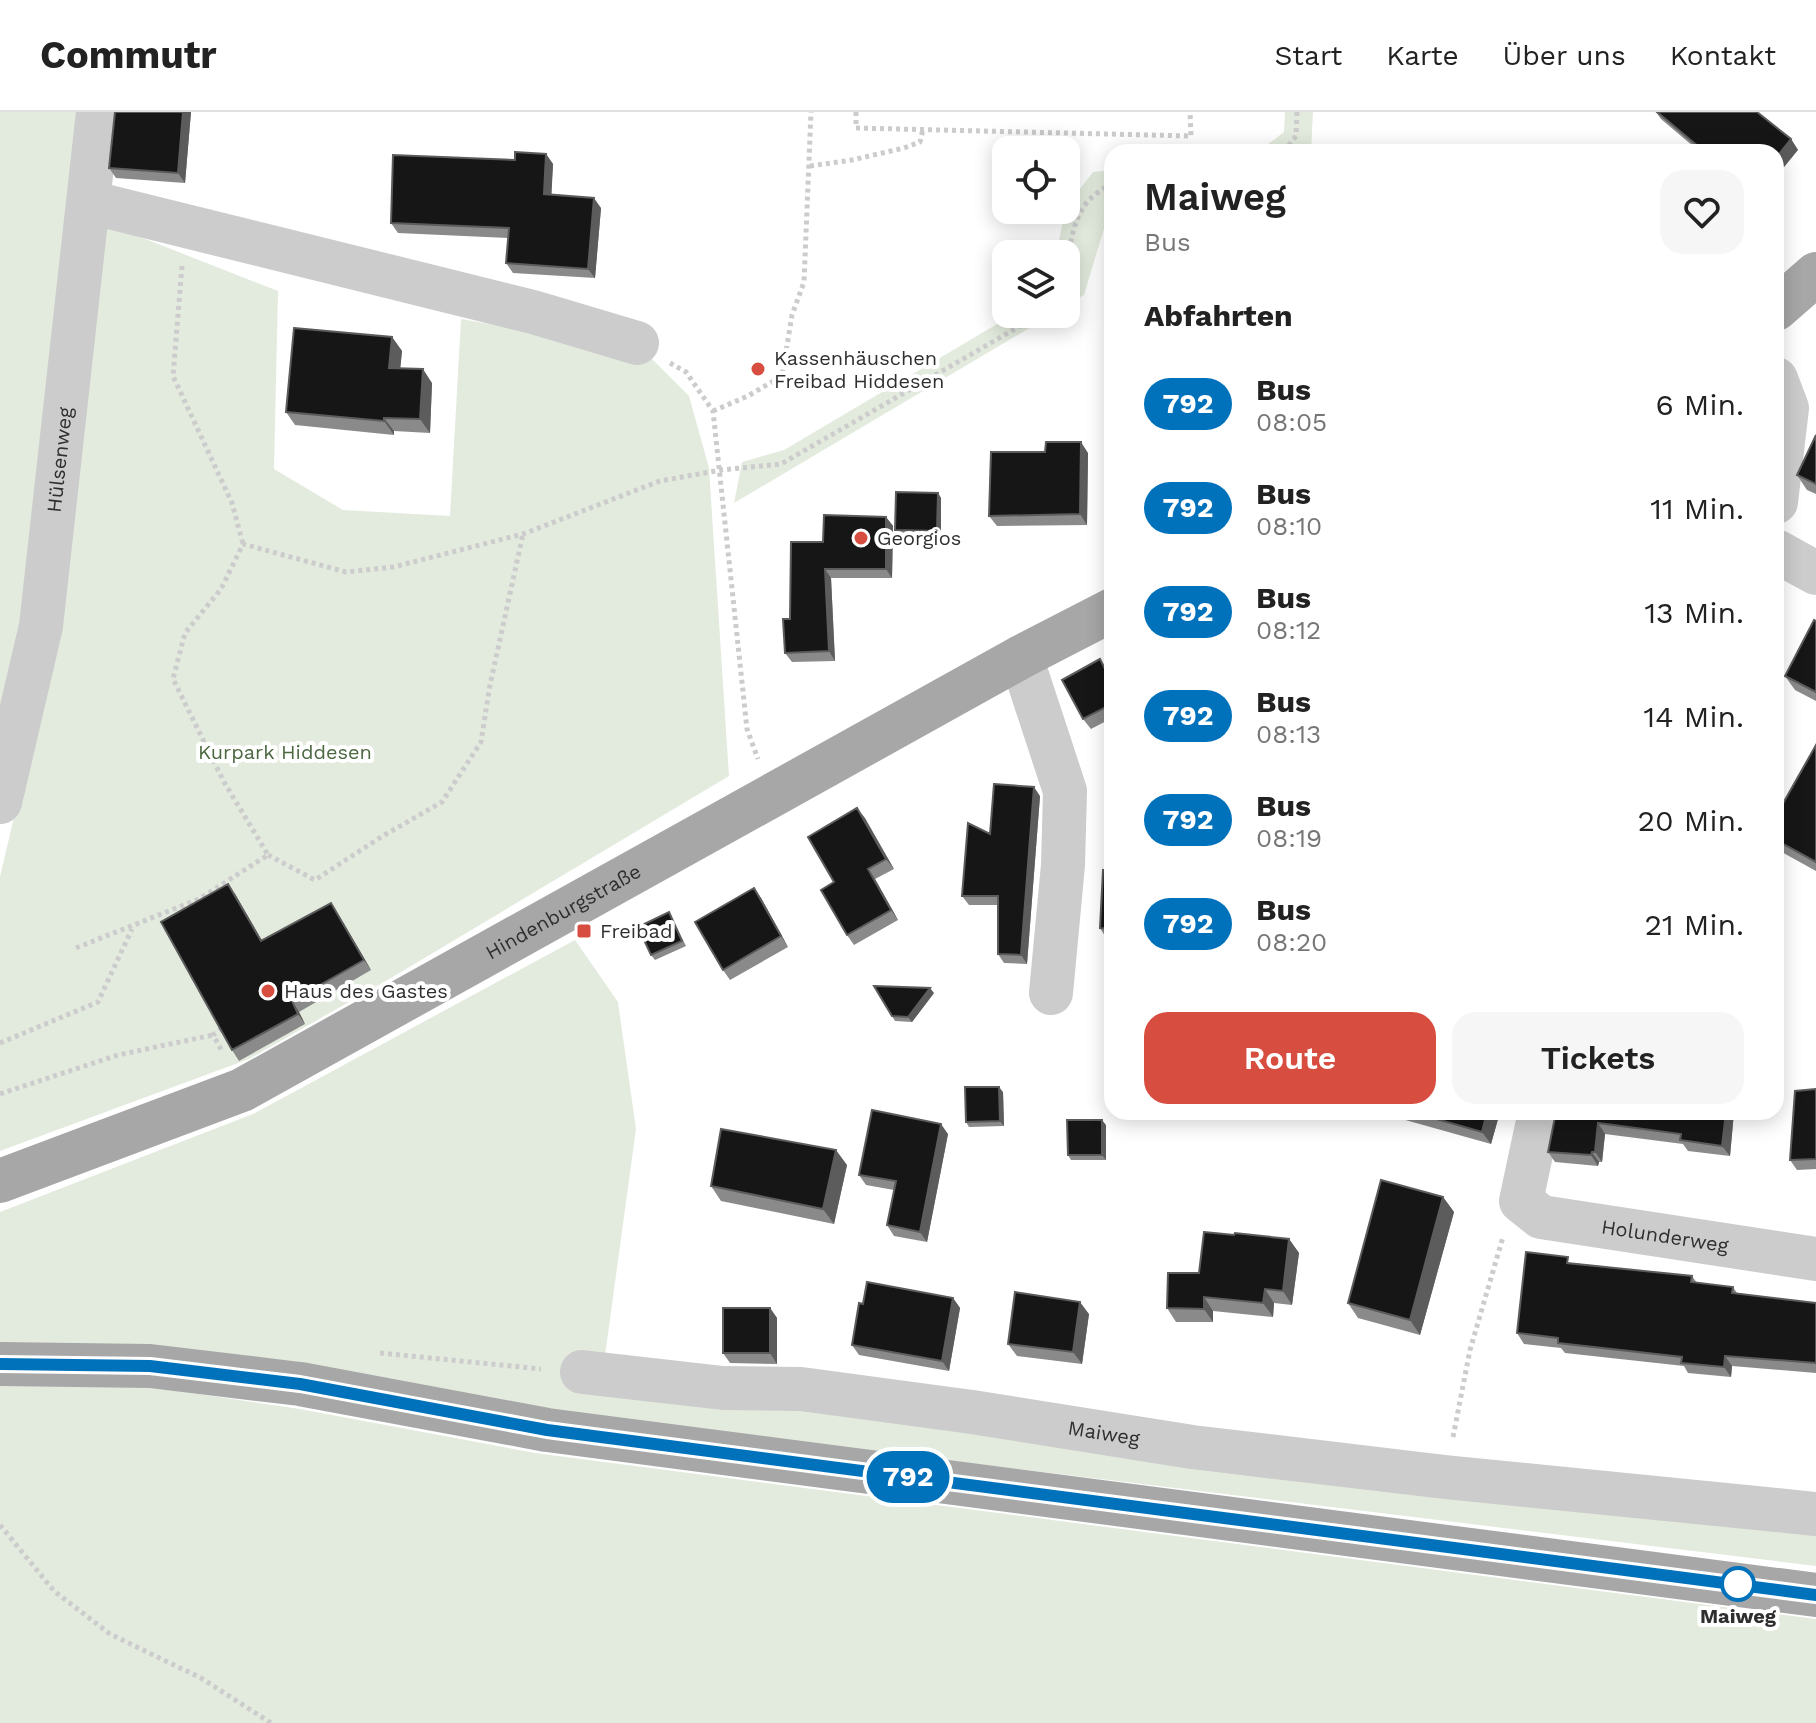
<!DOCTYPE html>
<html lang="de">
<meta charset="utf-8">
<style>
:root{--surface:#fff;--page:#f6f6f6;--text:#222;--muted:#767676;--line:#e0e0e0;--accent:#d74d40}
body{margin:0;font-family:"Work Sans",sans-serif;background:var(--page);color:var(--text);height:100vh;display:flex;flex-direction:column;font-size:30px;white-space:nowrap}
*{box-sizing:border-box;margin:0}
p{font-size:26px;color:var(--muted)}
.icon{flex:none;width:44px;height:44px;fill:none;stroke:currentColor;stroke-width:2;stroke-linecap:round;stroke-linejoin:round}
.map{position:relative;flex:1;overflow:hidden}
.panel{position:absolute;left:1104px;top:32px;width:680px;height:976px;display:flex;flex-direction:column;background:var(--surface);border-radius:24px;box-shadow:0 4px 20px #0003}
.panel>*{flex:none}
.badge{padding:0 16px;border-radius:26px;font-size:28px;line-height:52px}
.fabs{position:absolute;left:992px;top:24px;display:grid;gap:16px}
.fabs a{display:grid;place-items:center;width:88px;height:88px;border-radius:16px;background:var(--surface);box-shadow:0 4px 20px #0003;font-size:40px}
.map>.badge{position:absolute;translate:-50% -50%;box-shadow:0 0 0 4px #fff}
h2{padding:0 40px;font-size:30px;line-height:72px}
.round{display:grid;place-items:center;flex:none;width:84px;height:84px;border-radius:24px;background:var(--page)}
.overview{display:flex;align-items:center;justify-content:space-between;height:136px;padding:0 40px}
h1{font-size:38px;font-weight:600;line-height:60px}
.primary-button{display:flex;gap:16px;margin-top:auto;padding:16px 40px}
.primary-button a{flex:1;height:92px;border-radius:24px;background:var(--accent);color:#fff;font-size:32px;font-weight:600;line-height:92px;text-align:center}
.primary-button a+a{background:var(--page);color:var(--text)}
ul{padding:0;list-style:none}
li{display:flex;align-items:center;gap:24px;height:104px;padding:0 40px}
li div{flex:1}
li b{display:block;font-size:30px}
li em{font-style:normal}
li .badge{min-width:88px;font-weight:700;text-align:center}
header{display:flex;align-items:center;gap:48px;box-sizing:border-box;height:112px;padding:0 40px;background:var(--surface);border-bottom:2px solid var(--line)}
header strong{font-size:38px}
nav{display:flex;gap:44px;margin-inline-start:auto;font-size:28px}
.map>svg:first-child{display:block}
.green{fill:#e3ebde}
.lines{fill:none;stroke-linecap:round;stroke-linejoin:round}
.path{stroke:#ccc;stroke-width:5;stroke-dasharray:4 4;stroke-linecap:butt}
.minor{stroke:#ccc;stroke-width:44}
.major{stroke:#a7a7a7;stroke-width:44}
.wall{fill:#8a8a8a}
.shaded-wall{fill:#5c5c5c}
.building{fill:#161616;stroke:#5c5c5c;stroke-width:2}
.line-casing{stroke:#fff;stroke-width:18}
.line{stroke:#0072bc;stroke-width:12}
.poi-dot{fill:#d74d40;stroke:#fff;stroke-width:3}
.stop-dot{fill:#fff;stroke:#0072bc;stroke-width:4}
.labels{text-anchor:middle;stroke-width:8;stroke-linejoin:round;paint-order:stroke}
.poi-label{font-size:20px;fill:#2f2f2f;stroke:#fff;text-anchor:start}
.street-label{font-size:20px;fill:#2f2f2f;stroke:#fff}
.park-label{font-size:20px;fill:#4c6840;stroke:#fff}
.stop-label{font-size:20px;font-weight:bold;fill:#2f2f2f;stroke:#fff}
</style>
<header>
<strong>Commutr</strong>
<nav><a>Start</a><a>Karte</a><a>Über uns</a><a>Kontakt</a></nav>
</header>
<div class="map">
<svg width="1816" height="1611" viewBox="0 0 1816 1611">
<rect width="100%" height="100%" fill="#fff"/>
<path class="green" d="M 0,0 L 82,0 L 20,525 L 0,613 Z
M 1285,0 L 1313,0 L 1311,40 L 1250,40 L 1259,39 L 1284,20 Z
M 1112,58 L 1112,90 L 1084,183 L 1066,194 L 1066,142 L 1056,142 L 1066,95 L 1093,60 Z
M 102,110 L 278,179 L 274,357 L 343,398 L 450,404 L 461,207 L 626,236 L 652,247 L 689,284 L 709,356 L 729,664 L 391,866 L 249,947 L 0,1039 L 0,765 L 59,512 Z
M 1014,202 L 1053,202 L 734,391 L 742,350 L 784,338 Z
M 575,828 L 618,890 L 636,1017 L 601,1273 L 1816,1414 L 1816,1454 L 0,1233 L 0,1100 L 253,1002 Z
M 0,1273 L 144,1274 L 300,1297 L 535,1341 L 1816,1507 L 1816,1611 L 0,1611 Z"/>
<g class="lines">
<path class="path" d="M 856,0 L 856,16 L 1191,24 L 1190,0
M 1284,40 L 1296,24 L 1297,0
M 810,54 L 852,48 L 904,36 L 920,30 L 923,17
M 182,154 L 173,264 L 232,391 L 243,432
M 1066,154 C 1074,117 1074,90 1112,72
M 670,251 L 686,260 L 713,299 L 747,617 L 758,647
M 713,299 L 748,284 L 782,264 L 792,203 L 804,170 L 811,0
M 268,743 L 315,768 L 381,725 L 442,690 L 481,630 L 490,573 L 523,422
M 76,836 L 199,787 L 268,743 L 224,670 L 173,567 L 185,521 L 221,477 L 243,432 L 346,460 L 393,455 L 523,422 L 660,369 L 721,358 L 781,352 L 1041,202
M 222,916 L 213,923 L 223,941
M 0,931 L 98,890 L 132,817
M 0,982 L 118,943 L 213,923
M 380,1241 L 541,1257
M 1453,1325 L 1470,1238 L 1503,1125
M 0,1413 L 54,1479 L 110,1522 L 201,1566 L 271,1611"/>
<g class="minor">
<path d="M 89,90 L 533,200 L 637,231"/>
<path d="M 1776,267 L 1787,296 L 1776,390"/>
<path d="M 1776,439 L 1816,461"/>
<path d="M 1021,545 L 1065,679 L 1063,753 L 1051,881"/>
<path id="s1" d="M 0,690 L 41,514 L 98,0"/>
<path id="s2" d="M 1540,1000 L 1521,1089 L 1541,1105 L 1816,1147"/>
<path id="s3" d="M 582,1260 L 723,1276 L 801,1277 L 972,1300 L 1192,1335 L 1445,1365 L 1816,1402"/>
</g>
<g class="major">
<path d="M 1776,197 L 1816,162"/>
<path id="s4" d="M 0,1069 L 242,978 L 1021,545 L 1112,498"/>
<path d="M 0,1252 L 150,1254 L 300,1272 L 547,1318 L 1816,1483"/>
</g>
</g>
<path class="wall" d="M 115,0 L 191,0 L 185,71 L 116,66 L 109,56 Z
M 1656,0 L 1757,0 L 1791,27 L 1798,38 L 1776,40 L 1700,40 L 1661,7 Z
M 546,42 L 553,52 L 551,83 L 601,96 L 595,166 L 513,161 L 506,151 L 508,126 L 398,121 L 391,111 L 515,48 Z
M 392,225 L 402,239 L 400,256 L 432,271 L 430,321 L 394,319 L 394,323 L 295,313 L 286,300 Z
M 1816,323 L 1816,382 L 1807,378 L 1797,363 Z
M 1088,341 L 1087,413 L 997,414 L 989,404 Z
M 938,381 L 941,386 L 941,424 L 899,424 L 895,418 Z
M 886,405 L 893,414 L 892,466 L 831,466 L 835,549 L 792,550 L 785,541 L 790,507 L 823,430 Z
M 1816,509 L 1816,589 L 1795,578 L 1785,564 Z
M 1107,558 L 1112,568 L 1112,606 L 1091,617 L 1083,607 Z
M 1816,633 L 1816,759 L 1776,737 L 1776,692 L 1781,695 Z
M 1040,684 L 1027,852 L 1004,851 L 998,842 L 998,793 L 969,793 L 962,784 L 990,722 Z
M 857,696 L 894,757 L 875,767 L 898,808 L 854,833 L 847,823 L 834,770 Z
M 1112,703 L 1112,829 L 1108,829 L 1100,816 L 1108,759 Z
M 754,776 L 761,786 L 788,835 L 730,868 L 723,858 Z
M 235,782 L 262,829 L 338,802 L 371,858 L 299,900 L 305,912 L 239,949 L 232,938 Z
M 669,800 L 686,834 L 655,848 L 651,843 Z
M 1776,836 L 1783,846 L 1783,900 L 1776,900 Z
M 934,881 L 912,910 L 895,909 L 892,904 Z
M 1816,977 L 1816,1057 L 1797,1058 L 1790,1048 Z
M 1003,980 L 1004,1014 L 969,1015 L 966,1010 Z
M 1382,1000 L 1500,1000 L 1491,1032 L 1384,1002 Z
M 1556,1000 L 1734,1000 L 1730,1044 L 1688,1039 L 1683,1032 L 1605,1022 L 1602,1050 L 1599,1050 L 1598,1054 L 1555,1050 L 1548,1040 Z
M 1106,1013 L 1106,1048 L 1071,1048 L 1068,1043 Z
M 948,1022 L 927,1130 L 894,1124 L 887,1113 L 894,1078 L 866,1073 L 859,1063 Z
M 847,1053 L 834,1112 L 721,1089 L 711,1074 Z
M 1443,1085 L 1454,1100 L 1420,1223 L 1358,1206 L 1348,1191 Z
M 1234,1123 L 1289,1127 L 1299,1141 L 1292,1193 L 1274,1191 L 1273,1205 L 1213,1199 L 1213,1210 L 1176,1210 L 1167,1196 Z
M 1572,1151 L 1692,1164 L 1697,1171 L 1733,1175 L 1737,1181 L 1816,1191 L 1816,1261 L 1732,1254 L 1731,1265 L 1688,1261 L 1684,1254 L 1565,1241 L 1561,1236 L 1524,1232 L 1517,1221 Z
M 953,1186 L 960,1196 L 949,1259 L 859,1243 L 852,1233 L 863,1192 Z
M 770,1196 L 777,1206 L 777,1252 L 730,1251 L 723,1241 Z
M 1089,1202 L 1082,1252 L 1017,1244 L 1008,1232 Z"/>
<path class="shaded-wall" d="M 183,0 L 191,0 L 185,71 L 178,61 Z
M 1791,27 L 1798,38 L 1776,65 L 1776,46 Z
M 546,42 L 553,52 L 551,92 L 544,82 Z
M 594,86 L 601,96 L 595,166 L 588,157 Z
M 392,225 L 402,239 L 399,270 L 389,256 Z
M 423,257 L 432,271 L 430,321 L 420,307 Z
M 384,306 L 394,319 L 394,323 L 384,309 Z
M 1081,330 L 1088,341 L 1087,413 L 1080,402 Z
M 938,381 L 941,386 L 941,424 L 937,419 Z
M 886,405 L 893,414 L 892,466 L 886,457 Z
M 825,457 L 831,466 L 835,549 L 829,539 Z
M 1034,675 L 1040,684 L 1027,852 L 1021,843 Z
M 857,696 L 865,706 L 894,757 L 886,747 Z
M 868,757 L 875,767 L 898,808 L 891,798 Z
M 228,772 L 235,782 L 268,839 L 261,829 Z
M 754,776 L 761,786 L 788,835 L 781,824 Z
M 331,791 L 338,802 L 371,858 L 364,848 Z
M 1776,836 L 1783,846 L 1783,900 L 1776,891 Z
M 930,876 L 934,881 L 912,910 L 908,905 Z
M 292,889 L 299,900 L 305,912 L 298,902 Z
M 999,975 L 1003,980 L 1004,1014 L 1000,1009 Z
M 1487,1000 L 1500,1000 L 1491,1032 L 1482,1020 Z
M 1726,1000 L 1734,1000 L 1730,1044 L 1722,1034 Z
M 1102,1008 L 1106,1013 L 1106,1048 L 1102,1043 Z
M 1598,1011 L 1605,1022 L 1602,1050 L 1595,1040 Z
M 941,1012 L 948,1022 L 927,1130 L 920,1120 Z
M 836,1038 L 847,1053 L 834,1112 L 823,1097 Z
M 1592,1040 L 1599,1050 L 1598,1054 L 1591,1043 Z
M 1443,1085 L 1454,1100 L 1420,1223 L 1410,1208 Z
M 1289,1127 L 1299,1141 L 1292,1193 L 1283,1179 Z
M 1265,1177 L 1274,1191 L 1273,1205 L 1263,1191 Z
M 1204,1185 L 1213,1199 L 1213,1210 L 1204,1197 Z
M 953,1186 L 960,1196 L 949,1259 L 942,1249 Z
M 1080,1190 L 1089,1202 L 1082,1252 L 1073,1240 Z
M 770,1196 L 777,1206 L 777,1252 L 770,1241 Z
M 1725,1244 L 1732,1254 L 1731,1265 L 1724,1255 Z"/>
<path class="building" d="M 115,0 L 183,0 L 178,61 L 109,56 Z
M 1657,0 L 1757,0 L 1791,27 L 1776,46 L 1776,40 L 1705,40 Z
M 1431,36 L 1523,38 L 1523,40 L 1431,40 Z
M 515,40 L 546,42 L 544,82 L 594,86 L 588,157 L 506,151 L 509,116 L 391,111 L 393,43 L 515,48 Z
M 294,216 L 392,225 L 389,256 L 423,257 L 420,307 L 384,306 L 384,309 L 286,300 Z
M 1816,323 L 1816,372 L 1797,363 Z
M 1046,330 L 1081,330 L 1080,402 L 989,404 L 991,340 L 1045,340 Z
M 896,380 L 938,381 L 937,419 L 895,418 Z
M 824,403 L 886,405 L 886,457 L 825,457 L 829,539 L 785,541 L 783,507 L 790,507 L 791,430 L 823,430 Z
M 1814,508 L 1816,509 L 1816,580 L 1785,564 Z
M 1100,547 L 1112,571 L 1112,592 L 1083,607 L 1062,568 Z
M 1816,633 L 1816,750 L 1776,728 L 1776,692 L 1781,695 Z
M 994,672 L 1034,675 L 1021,843 L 998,842 L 998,784 L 962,784 L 968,711 L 990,722 Z
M 857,696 L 886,747 L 868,757 L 891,798 L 847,823 L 821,778 L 834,770 L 808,725 Z
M 1112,703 L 1112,817 L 1100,816 L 1103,758 L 1108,759 Z
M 228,772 L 261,829 L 331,791 L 364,848 L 292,889 L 298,902 L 232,938 L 161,810 Z
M 754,776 L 781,824 L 723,858 L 695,810 Z
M 669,800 L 682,829 L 651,843 L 638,815 Z
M 874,874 L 930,876 L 908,905 L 892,904 Z
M 965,975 L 999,975 L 1000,1009 L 966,1010 Z
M 1816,977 L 1816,1047 L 1790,1048 L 1795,979 Z
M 872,998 L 941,1012 L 920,1120 L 887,1113 L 896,1069 L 859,1063 Z
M 1412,1000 L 1487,1000 L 1482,1020 Z
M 1556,1000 L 1726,1000 L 1722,1034 L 1680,1028 L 1681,1022 L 1598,1011 L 1595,1040 L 1592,1040 L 1591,1043 L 1548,1040 Z
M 1067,1008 L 1102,1008 L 1102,1043 L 1068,1043 Z
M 721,1017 L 836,1038 L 823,1097 L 711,1074 Z
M 1381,1068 L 1443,1085 L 1410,1208 L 1348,1191 Z
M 1204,1120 L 1234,1123 L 1235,1121 L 1289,1127 L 1283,1179 L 1265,1177 L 1263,1191 L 1204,1185 L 1204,1197 L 1167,1196 L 1168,1161 L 1199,1161 Z
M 1526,1140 L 1568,1145 L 1567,1151 L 1692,1164 L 1691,1170 L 1733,1175 L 1732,1181 L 1816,1191 L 1816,1251 L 1725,1244 L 1724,1255 L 1681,1251 L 1682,1245 L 1558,1231 L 1558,1226 L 1517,1221 Z
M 867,1170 L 953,1186 L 942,1249 L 852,1233 L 859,1191 L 863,1192 Z
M 1015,1180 L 1080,1190 L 1073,1240 L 1008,1232 Z
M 723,1196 L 770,1196 L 770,1241 L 723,1241 Z"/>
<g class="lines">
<defs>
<path id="line" d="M 0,1252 L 150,1254 L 300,1272 L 547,1318 L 1816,1483"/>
</defs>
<use href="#line" class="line-casing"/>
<use href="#line" class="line"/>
</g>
<g class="poi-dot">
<circle cx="758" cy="257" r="8"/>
<circle cx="861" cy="426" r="8"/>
<rect x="576" y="811" width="16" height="16" rx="4"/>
<circle cx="268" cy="879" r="8"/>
</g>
<circle class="stop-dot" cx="1738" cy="1472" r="16"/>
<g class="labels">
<g class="poi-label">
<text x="774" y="253">Kassenhäuschen<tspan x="774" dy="23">Freibad Hiddesen</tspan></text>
<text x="877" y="433">Georgios</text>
<text x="600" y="826">Freibad</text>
<text x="284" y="886">Haus des Gastes</text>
</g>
<g class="street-label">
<text dy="7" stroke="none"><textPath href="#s1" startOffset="348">Hülsenweg</textPath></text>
<text dy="7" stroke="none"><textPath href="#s4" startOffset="626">Hindenburgstraße</textPath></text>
<text dy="7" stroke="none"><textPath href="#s2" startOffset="242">Holunderweg</textPath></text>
<text dy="7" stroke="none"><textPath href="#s3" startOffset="526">Maiweg</textPath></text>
</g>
<g class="park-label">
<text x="285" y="647">Kurpark Hiddesen</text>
</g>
<g class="stop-label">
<text x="1738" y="1511">Maiweg</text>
</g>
</g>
</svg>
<div class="fabs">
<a><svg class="icon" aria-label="locate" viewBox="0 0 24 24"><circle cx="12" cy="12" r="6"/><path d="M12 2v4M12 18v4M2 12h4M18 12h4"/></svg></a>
<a><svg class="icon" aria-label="layers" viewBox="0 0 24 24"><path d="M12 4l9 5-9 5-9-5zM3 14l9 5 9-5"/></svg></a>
</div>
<b class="badge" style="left:908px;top:1365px;background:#0072bc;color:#fff">792</b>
<section class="panel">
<div class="overview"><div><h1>Maiweg</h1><p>Bus</p></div><a class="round"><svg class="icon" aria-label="heart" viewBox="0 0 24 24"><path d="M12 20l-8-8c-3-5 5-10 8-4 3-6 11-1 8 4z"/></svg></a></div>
<h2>Abfahrten</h2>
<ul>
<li><span class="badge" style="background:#0072bc;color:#fff">792</span><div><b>Bus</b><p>08:05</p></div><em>6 Min.</em></li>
<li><span class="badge" style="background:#0072bc;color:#fff">792</span><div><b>Bus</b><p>08:10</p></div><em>11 Min.</em></li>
<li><span class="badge" style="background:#0072bc;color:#fff">792</span><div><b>Bus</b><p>08:12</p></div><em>13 Min.</em></li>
<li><span class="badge" style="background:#0072bc;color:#fff">792</span><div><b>Bus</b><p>08:13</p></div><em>14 Min.</em></li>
<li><span class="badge" style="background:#0072bc;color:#fff">792</span><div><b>Bus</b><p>08:19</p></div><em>20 Min.</em></li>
<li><span class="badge" style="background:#0072bc;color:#fff">792</span><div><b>Bus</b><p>08:20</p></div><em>21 Min.</em></li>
</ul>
<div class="primary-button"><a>Route</a><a>Tickets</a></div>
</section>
</div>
